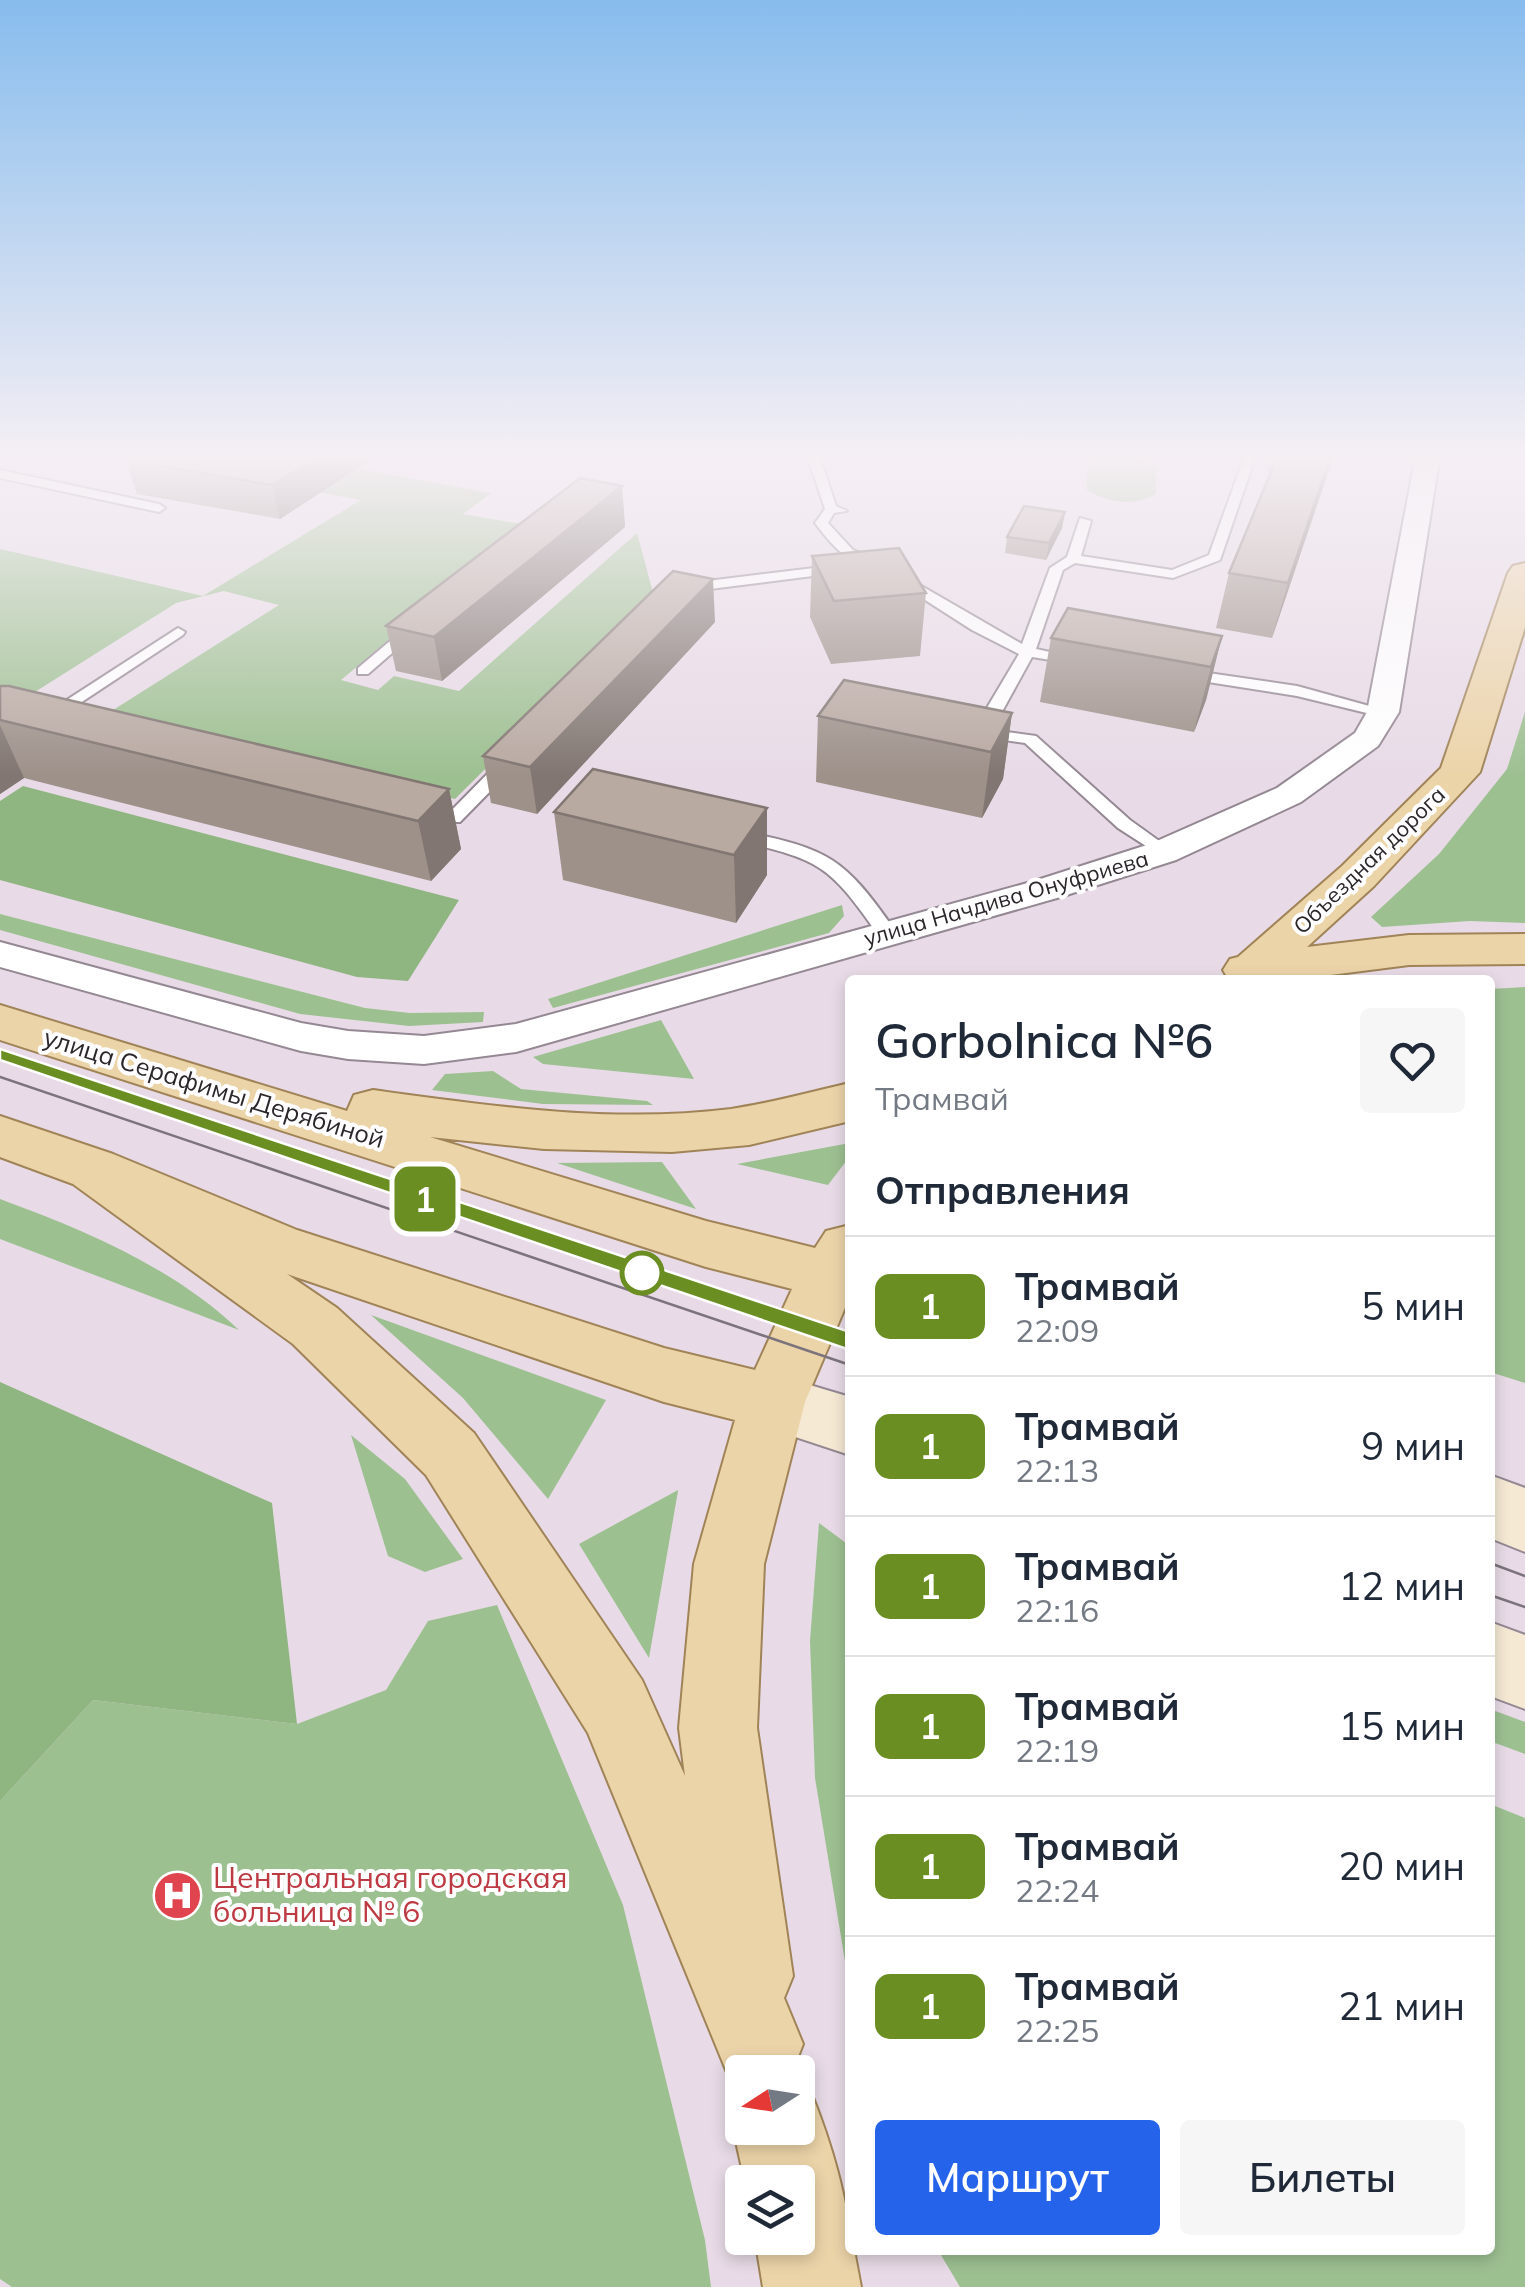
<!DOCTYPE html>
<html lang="ru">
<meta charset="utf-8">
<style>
:root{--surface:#fff;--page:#f6f6f7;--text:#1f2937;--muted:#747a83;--line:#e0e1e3;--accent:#2563eb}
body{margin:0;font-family:Mulish,sans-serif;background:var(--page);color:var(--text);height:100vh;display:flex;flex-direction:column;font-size:38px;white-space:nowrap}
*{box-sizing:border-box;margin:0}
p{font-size:32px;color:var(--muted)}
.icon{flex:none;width:55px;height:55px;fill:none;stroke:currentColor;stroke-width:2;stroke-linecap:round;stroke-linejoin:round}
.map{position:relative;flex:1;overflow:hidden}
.drawer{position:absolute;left:845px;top:975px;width:650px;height:1280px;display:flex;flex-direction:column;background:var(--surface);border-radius:10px;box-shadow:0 5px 15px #0003}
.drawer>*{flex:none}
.badge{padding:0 20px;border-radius:15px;font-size:35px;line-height:65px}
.needle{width:65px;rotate:258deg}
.buttons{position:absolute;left:725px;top:2055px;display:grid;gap:20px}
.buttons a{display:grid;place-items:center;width:90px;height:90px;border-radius:10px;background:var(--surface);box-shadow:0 5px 15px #0003;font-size:50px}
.map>.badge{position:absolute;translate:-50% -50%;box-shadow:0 0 0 5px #fff}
h2{padding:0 30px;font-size:38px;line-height:90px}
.round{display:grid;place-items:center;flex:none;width:105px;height:105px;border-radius:10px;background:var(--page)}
.summary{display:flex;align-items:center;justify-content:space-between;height:170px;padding:0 30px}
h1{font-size:48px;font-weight:600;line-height:75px}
.action{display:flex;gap:20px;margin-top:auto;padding:20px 30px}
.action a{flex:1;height:115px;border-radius:10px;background:var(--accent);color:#fff;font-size:40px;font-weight:600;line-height:115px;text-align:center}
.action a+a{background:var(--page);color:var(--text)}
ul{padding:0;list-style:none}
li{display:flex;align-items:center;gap:30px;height:140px;padding:0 30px;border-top:2px solid var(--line)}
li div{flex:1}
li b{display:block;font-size:38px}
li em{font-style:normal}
li .badge{min-width:110px;font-weight:700;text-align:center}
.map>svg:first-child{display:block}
.green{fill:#9dc091}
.forest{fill:#8fb581}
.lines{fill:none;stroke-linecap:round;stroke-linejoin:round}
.lane-casing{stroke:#948893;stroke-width:4}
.street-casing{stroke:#948893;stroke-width:4}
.secondary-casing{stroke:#948893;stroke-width:4}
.primary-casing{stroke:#a08458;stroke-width:4}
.lane{fill:#fff;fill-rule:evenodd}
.street{fill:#fff;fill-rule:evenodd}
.secondary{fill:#f5e9d4;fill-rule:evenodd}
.primary{fill:#ecd4a9;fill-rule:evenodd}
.tram{stroke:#7c747c;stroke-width:2.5}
.wall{fill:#9e918a}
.shaded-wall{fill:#817671}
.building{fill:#b8a9a1;stroke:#817671;stroke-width:2.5}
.line{fill:#6b8e23;stroke:#fff;stroke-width:2.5}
.stop-dot{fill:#fff;stroke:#6b8e23;stroke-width:5}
.labels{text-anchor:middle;stroke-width:8;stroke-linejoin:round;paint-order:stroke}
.far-street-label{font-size:22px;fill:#2a262a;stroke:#fff}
.street-label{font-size:25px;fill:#2a262a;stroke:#fff}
.near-health-label{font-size:30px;fill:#be3a42;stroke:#fff;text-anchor:start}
</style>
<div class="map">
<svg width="1525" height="2287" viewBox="0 0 1525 2287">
<rect width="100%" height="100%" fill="#e8dbe7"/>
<path class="green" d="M 117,455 L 284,455 L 491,493 L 463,514 L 526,525 L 341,680 L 378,690 L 394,676 L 459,691 L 637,533 L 655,600 L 455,799 L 99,719 L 279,605 L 224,591 L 176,603 L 0,714 L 0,549 L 203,596 L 361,500 Z
M 1104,455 L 1131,456 L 1157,465 L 1156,494 C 1133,507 1107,503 1086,489 L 1089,462 Z
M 1525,712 L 1525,923 L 1470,921 L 1382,927 L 1371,917 L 1439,854 L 1507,769 Z
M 842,905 L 844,916 L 829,933 L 553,1008 L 548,999 Z
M 0,914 L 365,1008 L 410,1013 L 484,1012 L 483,1022 L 409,1026 L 300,1014 L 0,930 Z
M 1525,987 L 1525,1383 L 1490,1372 L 1490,989 Z
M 661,1020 L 694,1079 L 543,1064 L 533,1057 Z
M 493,1071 L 521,1089 L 647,1101 L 653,1105 L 543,1104 L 432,1090 L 445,1074 Z
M 850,1143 L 850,1156 L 828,1185 L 737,1164 Z
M 662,1162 L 696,1209 L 557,1163 Z
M 0,1199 C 84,1230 173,1267 239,1330 L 0,1239 Z
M 371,1315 L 606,1400 L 548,1499 L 463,1398 Z
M 351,1435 L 405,1479 L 463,1559 L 425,1572 L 388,1556 Z
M 678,1490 L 678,1491 L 649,1658 L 579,1544 Z
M 819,1523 L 850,1546 L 850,1992 L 815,1778 L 810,1641 Z
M 497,1605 L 623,1905 L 705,2240 L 711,2287 L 12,2287 L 0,2279 L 0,1801 L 93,1700 L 297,1724 L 386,1690 L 428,1621 Z
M 1490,1709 L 1525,1722 L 1525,1754 L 1490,1741 Z
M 1490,1804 L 1525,1818 L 1525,2287 L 960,2287 L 938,2250 L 1490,2250 Z"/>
<path class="forest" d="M 23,786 L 459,900 L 408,981 L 357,977 L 0,880 L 0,801 Z
M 0,1382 L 272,1503 L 297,1724 L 93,1700 L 0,1801 Z"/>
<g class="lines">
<defs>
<path id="lane" d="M 807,455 L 819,455 L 836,506 L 847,511 L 834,513 L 828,523 L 853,550 L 879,561 L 879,567 C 850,568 831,544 815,523 L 825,509 Z
M 1245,455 L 1255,458 L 1220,560 L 1173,578 L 1075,563 L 1063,570 L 1036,649 L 1083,659 L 1075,664 L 1032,657 L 992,730 L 1036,736 L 1130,820 L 1169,848 L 1172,852 L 1163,857 L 1118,828 L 1025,743 L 974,736 L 972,733 L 1019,654 L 972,630 L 894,580 L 906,577 L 1022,644 L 1050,568 L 1067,557 L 1080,518 L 1091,521 L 1081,556 L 1172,570 L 1209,555 Z
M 0,470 L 159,504 L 165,508 L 159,512 L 0,478 Z
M 839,565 L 844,566 L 844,572 L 702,590 L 688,595 L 681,591 L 699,582 Z
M 409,625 L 421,628 L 368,674 L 358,674 L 358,668 Z
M 178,628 L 185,632 L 183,635 L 56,719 L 42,716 Z
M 1181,669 L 1297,686 L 1391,712 L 1383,717 L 1297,696 L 1176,677 L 1173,674 Z
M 507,759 L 515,764 L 513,768 L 460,822 L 448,822 L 418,811 L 427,806 L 450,812 L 501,760 Z
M 741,831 C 829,849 844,857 896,932 L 893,936 L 879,936 C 828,863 820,860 735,840 L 735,832 Z"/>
<path id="street" d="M 1416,455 L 1440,455 L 1399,712 L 1378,746 L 1301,802 L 1176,860 L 1057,898 L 516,1052 L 424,1064 L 348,1059 L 301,1051 L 0,967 L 0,942 L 301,1023 L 348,1031 L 424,1036 L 516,1024 L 1031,882 L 1150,844 L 1277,788 L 1355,733 L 1367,712 Z"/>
<path id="secondary" d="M 773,1374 L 850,1397 L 850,1455 L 750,1422 L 741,1402 L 750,1382 Z
M 1490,1475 L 1525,1488 L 1525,1552 L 1490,1538 Z
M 1490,1622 L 1525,1635 L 1525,1709 L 1490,1696 Z"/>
<path id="primary" d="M 1525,563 L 1525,627 L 1480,772 L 1374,886 L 1307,947 L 1409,935 L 1525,934 L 1525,964 L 1409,965 L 1291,980 L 1229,980 L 1223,970 L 1230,959 L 1238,957 L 1342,866 L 1441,768 L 1508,573 L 1513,566 Z
M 0,1005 L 347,1111 L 354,1095 L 373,1090 C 490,1106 612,1124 731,1109 C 771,1103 810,1092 850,1083 L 850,1121 L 749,1145 L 672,1152 L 544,1149 L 430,1137 L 706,1221 L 815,1248 L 826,1231 L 850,1225 L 850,1296 L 805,1402 L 764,1564 L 757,1728 L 793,1976 L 784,1998 L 803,2044 L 792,2072 L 742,2072 L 742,2082 L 728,2075 L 588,1733 L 426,1475 L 293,1344 L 73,1184 L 0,1157 L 0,1116 L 113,1154 L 297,1230 L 664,1348 L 755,1370 L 792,1289 L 706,1267 L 0,1040 ZM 287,1274 L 664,1402 L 735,1420 L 694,1564 L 679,1728 L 685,1776 L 642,1680 L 474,1433 L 337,1308 Z
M 798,2090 L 812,2095 C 830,2140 850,2203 850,2250 L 854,2250 L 861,2287 L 763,2287 L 755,2238 L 798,2238 L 798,2182 L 745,2182 L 733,2128 L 742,2105 L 742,2128 L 798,2128 Z"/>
</defs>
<use href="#lane" class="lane-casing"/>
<use href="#street" class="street-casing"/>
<use href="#secondary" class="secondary-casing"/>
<use href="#primary" class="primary-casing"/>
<use href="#lane" class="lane"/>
<use href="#street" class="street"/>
<use href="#secondary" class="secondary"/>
<use href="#primary" class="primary"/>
<path class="tram" d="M 0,1055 L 850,1341
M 0,1077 L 850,1365
M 1490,1563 L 1525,1576
M 1490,1595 L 1525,1607"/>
</g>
<path class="wall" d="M 136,455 L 378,455 L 280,519 L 137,494 L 126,460 Z
M 1272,455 L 1334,455 L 1272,638 L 1216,628 L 1229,573 L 1270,473 L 1267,472 Z
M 622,486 L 625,527 L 442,681 L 396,671 L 386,626 Z
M 1065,512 L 1062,528 L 1046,560 L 1005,553 L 1007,537 Z
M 812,556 L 926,593 L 920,656 L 831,664 L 810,617 Z
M 715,622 L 537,814 L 491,803 L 483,756 Z
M 1222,636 L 1206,700 L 1194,732 L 1040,702 L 1051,638 Z
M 0,686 L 449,789 L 461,849 L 431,881 L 24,778 L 0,794 Z
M 1012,713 L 1003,779 L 982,818 L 816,782 L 818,716 Z
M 593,769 L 767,875 L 736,923 L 563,880 L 554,812 Z"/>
<path class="shaded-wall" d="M 320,455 L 378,455 L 280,519 L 272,485 Z
M 1331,455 L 1334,455 L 1272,638 L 1288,583 Z
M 622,486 L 625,527 L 442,681 L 434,637 Z
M 1065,512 L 1062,528 L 1046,560 L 1049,543 Z
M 713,579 L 715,622 L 537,814 L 530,767 Z
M 1222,636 L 1206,700 L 1194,732 L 1211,667 Z
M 1012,713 L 1003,779 L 982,818 L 991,752 Z
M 0,725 L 24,778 L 0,794 Z
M 449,789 L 461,849 L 431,881 L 418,821 Z
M 767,808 L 767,875 L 736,923 L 734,855 Z"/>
<path class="building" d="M 136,455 L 320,455 L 272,485 L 126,460 Z
M 1278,455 L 1331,455 L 1288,583 L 1229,573 Z
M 580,478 L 622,486 L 434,637 L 386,626 Z
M 1024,506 L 1065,512 L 1049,543 L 1007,537 Z
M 899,548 L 926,593 L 834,601 L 812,556 Z
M 673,571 L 713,579 L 530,767 L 483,756 Z
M 1068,608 L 1222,636 L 1211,667 L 1051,638 Z
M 844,680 L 1012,713 L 991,752 L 818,716 Z
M 0,686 L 9,686 L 449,789 L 418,821 L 0,720 Z
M 593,769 L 767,808 L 734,855 L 554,812 Z"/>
<linearGradient id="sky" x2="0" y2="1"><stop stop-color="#87bced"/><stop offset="0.59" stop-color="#f5eff4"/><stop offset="1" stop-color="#f5eff4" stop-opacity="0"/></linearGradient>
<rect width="1525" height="775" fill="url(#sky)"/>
<path class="line" d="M 0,1049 L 850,1332 L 861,1341 L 850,1350 L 0,1060 Z"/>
<defs>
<symbol id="hospital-disc" viewBox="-11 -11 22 22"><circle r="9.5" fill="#e0444e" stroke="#fff"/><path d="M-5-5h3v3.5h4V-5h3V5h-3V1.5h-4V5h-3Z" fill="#fff"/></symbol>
</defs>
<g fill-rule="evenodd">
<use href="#hospital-disc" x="150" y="1868" width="55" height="55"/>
</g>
<circle class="stop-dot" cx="642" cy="1273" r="20"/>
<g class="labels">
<g class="far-street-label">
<text transform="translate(1369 860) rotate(-44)" y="8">Объездная дорога</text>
<text transform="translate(1006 898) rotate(-16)" y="8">улица Начдива Онуфриева</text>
</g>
<g class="street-label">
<text transform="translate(214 1088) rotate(17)" y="9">улица Серафимы Дерябиной</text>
</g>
<g class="near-health-label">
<text x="213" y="1888">Центральная городская<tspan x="213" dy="34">больница № 6</tspan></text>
</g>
</g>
</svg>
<div class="buttons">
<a><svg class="needle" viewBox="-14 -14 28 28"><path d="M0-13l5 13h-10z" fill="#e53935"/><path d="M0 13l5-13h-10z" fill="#747a83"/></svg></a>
<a><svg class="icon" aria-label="layers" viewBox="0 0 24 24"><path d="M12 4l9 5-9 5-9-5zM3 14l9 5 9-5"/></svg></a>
</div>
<b class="badge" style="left:425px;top:1199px;background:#6b8e23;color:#fff">1</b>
<section class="drawer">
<div class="summary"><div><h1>Gorbolnica №6</h1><p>Трамвай</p></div><a class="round"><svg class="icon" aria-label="heart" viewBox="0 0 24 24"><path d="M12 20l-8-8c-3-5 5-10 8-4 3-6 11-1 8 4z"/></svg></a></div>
<h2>Отправления</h2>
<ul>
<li><span class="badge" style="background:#6b8e23;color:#fff">1</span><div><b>Трамвай</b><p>22:09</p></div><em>5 мин</em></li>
<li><span class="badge" style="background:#6b8e23;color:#fff">1</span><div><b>Трамвай</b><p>22:13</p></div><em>9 мин</em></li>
<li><span class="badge" style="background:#6b8e23;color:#fff">1</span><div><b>Трамвай</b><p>22:16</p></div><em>12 мин</em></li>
<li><span class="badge" style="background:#6b8e23;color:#fff">1</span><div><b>Трамвай</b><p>22:19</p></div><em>15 мин</em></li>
<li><span class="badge" style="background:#6b8e23;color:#fff">1</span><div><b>Трамвай</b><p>22:24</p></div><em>20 мин</em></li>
<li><span class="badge" style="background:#6b8e23;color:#fff">1</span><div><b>Трамвай</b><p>22:25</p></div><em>21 мин</em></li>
</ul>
<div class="action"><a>Маршрут</a><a>Билеты</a></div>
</section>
</div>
